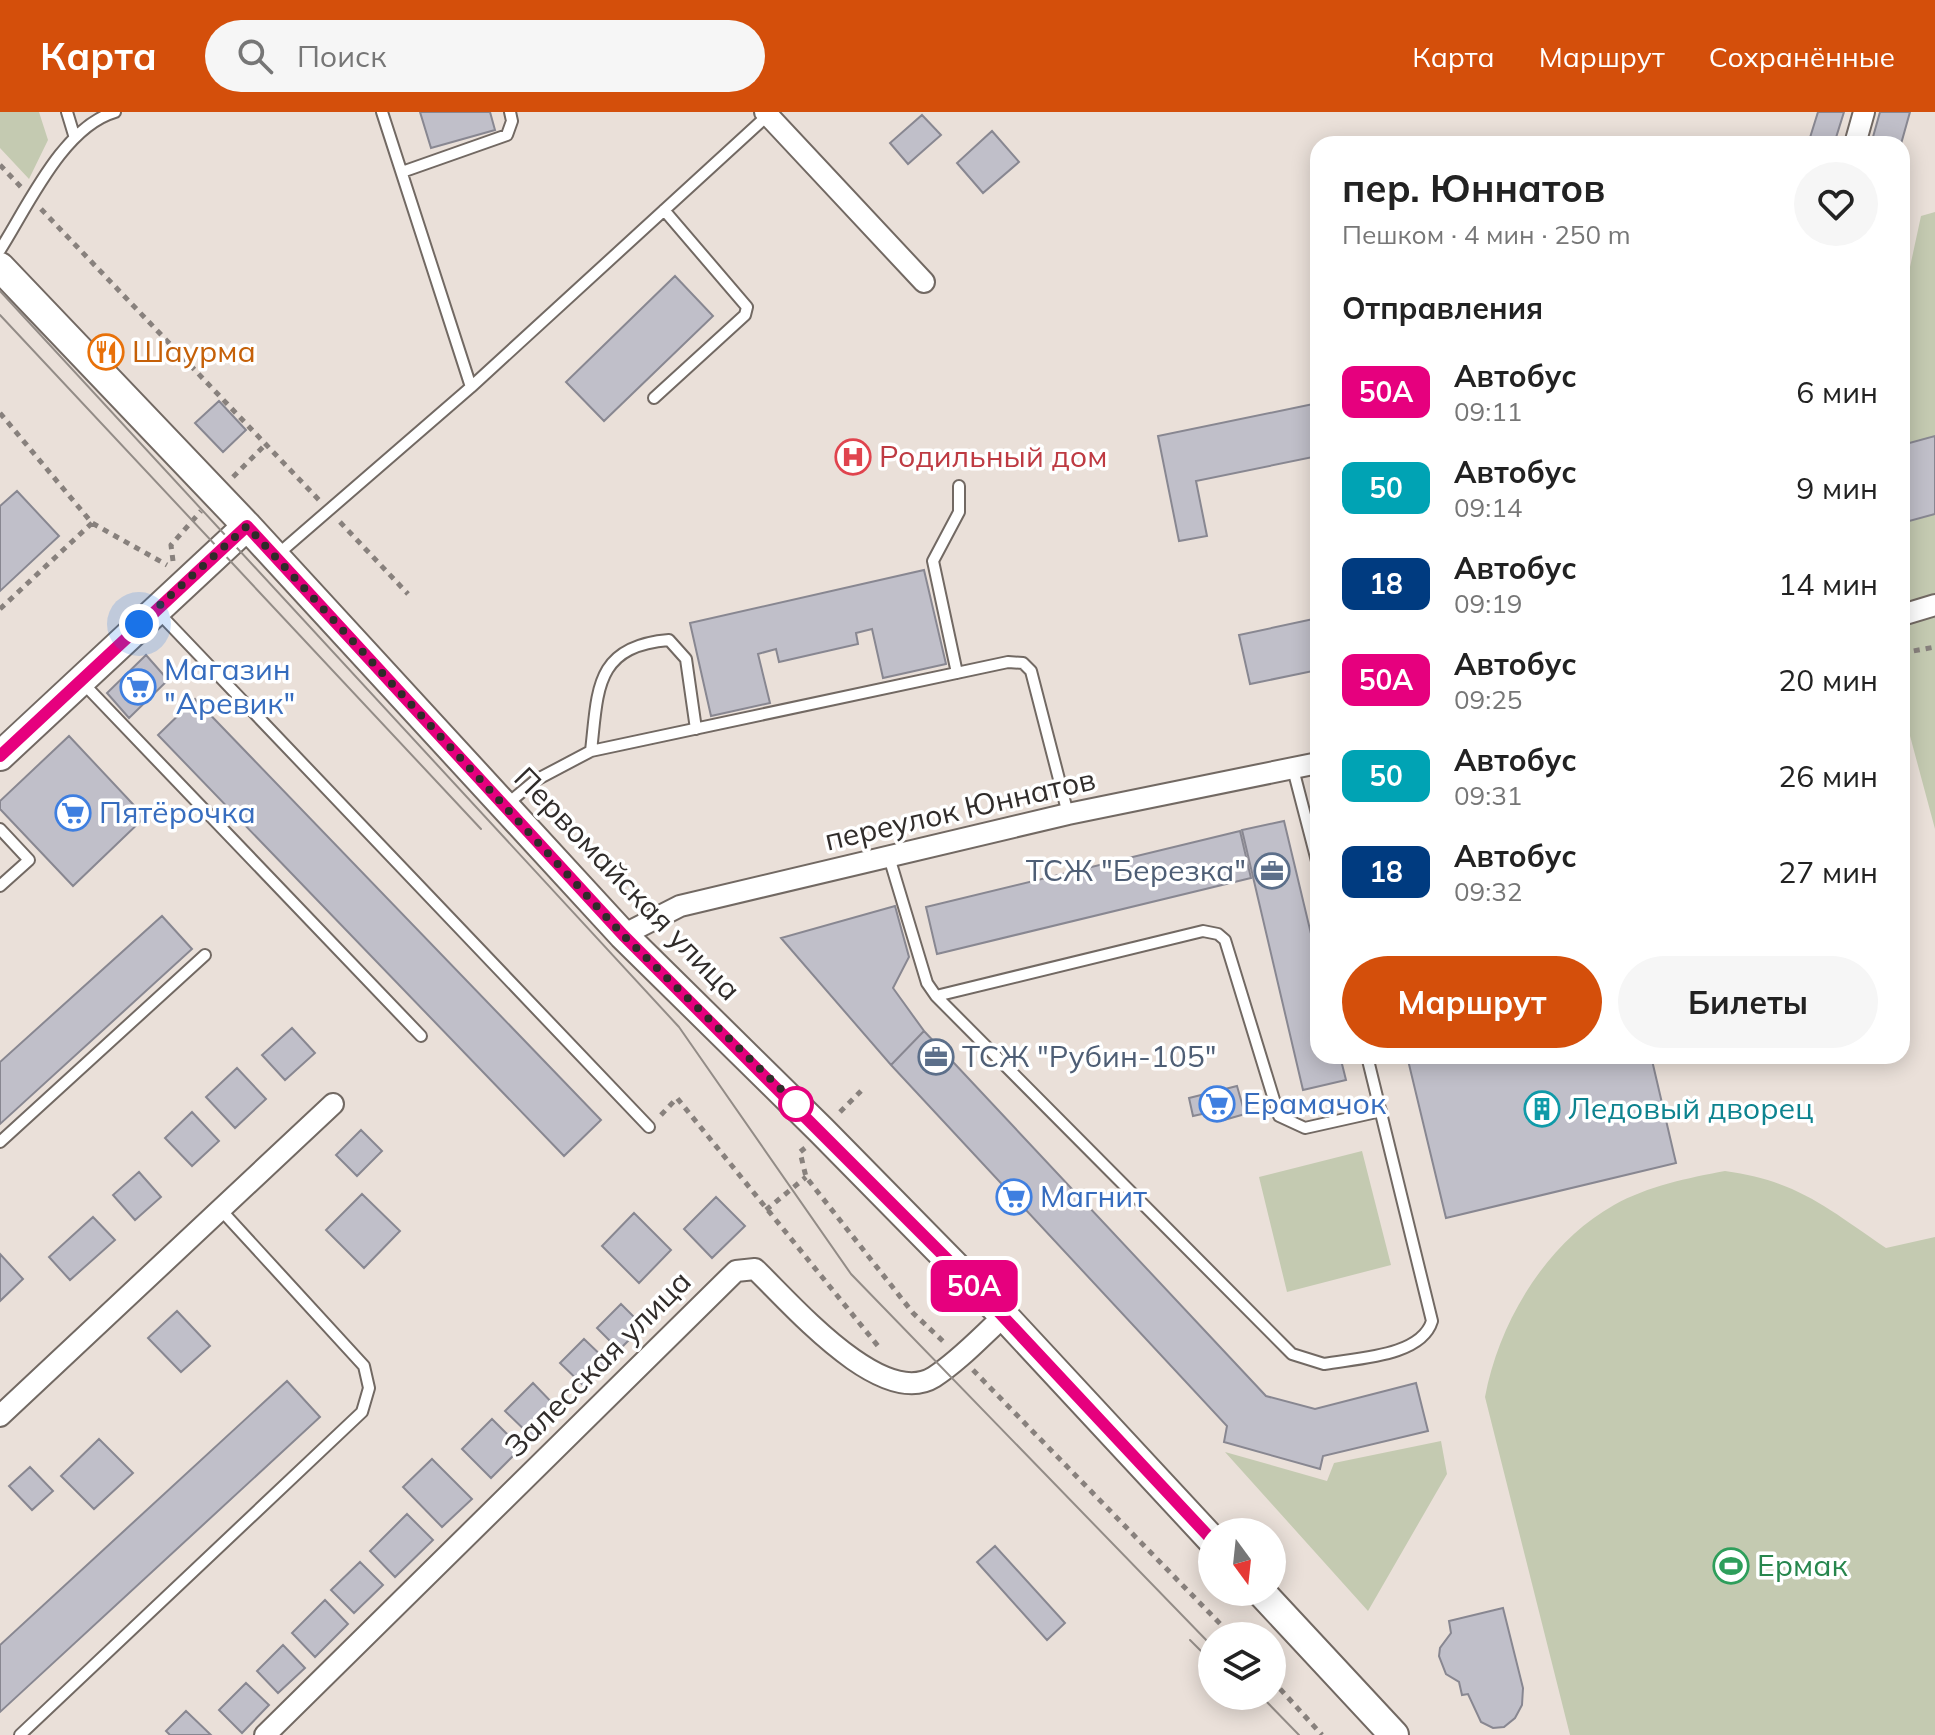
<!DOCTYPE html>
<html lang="ru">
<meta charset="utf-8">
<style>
:root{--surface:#fff;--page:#f6f6f6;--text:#222;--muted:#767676;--accent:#d44f0b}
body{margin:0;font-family:Mulish,sans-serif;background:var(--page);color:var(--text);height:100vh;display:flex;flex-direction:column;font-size:30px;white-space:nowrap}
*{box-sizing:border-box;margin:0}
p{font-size:26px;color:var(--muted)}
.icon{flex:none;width:44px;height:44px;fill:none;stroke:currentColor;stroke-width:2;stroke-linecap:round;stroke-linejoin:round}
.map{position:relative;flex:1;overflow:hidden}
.panel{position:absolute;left:1310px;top:24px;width:600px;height:928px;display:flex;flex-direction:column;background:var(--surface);border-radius:24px;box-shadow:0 4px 20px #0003}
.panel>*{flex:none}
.badge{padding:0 16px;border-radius:12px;font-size:28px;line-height:52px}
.needle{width:52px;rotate:165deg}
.controls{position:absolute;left:1198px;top:1406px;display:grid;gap:16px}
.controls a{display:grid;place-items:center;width:88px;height:88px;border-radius:50%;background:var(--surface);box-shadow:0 4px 20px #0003;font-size:40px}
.you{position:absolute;width:40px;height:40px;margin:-20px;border:6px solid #fff;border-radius:50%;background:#1a73e8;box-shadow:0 0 0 12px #1a73e833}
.map>.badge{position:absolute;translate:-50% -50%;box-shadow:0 0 0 4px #fff}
h2{padding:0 32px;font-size:30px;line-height:72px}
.round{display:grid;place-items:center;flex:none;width:84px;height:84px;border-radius:42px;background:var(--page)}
.head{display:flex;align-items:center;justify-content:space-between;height:136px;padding:0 32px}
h1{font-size:38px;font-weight:700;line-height:60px}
.cta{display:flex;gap:16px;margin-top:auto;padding:16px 32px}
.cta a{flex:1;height:92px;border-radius:48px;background:var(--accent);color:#fff;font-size:32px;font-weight:700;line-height:92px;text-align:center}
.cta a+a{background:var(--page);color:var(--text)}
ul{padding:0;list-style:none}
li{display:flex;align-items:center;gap:24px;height:96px;padding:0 32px}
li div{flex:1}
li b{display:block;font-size:30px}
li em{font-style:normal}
li .badge{min-width:88px;font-weight:700;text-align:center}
header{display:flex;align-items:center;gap:48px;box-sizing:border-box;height:112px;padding:0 40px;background:var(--accent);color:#fff}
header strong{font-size:38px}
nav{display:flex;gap:44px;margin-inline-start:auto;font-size:28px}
.search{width:560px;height:72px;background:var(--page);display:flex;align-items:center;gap:20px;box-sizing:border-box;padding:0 28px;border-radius:44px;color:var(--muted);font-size:30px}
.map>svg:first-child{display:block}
.green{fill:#c4cab1}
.building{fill:#c0bfc9;stroke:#888791;stroke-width:2}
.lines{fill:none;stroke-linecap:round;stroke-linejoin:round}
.lane-casing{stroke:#726963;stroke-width:14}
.street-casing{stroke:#726963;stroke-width:24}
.secondary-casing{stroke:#726963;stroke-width:32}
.path{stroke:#88817d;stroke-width:5;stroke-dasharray:6 6;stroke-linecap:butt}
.lane{stroke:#fff;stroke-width:10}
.street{stroke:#fff;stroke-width:20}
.secondary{stroke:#fff;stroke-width:28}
.tram{stroke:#938c87;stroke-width:2}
.line-casing{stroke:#fff;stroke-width:18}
.line{stroke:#e6007e;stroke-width:12}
.walk{stroke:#302c2a;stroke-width:8;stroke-dasharray:0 14.4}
.stop-dot{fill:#fff;stroke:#e6007e;stroke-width:4}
.labels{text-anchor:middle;stroke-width:7;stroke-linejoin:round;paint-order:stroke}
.food-label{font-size:30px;fill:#c56008;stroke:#fff;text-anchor:start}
.health-label{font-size:30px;fill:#be3a42;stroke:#fff;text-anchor:start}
.shop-label{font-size:30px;fill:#366cbe;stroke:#fff;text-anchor:start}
.street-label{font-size:30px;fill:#302c2a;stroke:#fff}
.service-label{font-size:30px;fill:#4e5e75;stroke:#fff;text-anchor:end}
.culture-label{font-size:30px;fill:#0d838f;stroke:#fff;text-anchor:start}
.leisure-label{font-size:30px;fill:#27864d;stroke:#fff;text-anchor:start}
</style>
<header>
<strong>Карта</strong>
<div class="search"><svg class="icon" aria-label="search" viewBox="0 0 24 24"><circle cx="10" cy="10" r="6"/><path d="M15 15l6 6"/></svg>Поиск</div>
<nav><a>Карта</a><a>Маршрут</a><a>Сохранённые</a></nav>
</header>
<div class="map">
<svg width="1935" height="1623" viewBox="0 0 1935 1623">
<rect width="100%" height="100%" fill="#eae0d9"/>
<path class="green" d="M 0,0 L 39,0 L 48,28 L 29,67 L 0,36 Z
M 1935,100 L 1935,717 L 1902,594 L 1902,192 L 1921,104 Z
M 1362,1039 L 1391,1153 L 1287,1180 L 1259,1065 Z
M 1725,1059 C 1798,1069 1827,1096 1886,1136 L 1935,1125 L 1935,1623 L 1570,1623 L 1485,1285 C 1499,1210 1546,1131 1614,1093 C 1648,1074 1688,1066 1725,1059 Z
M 1441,1329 L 1447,1362 L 1368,1499 L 1225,1340 L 1327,1369 L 1334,1351 Z"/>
<path class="building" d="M 420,0 L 490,0 L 495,18 L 431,36 Z
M 1818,0 L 1844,0 L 1834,32 L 1808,32 Z
M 1880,0 L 1910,0 L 1901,32 L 1871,32 Z
M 922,3 L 941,23 L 908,52 L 890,31 Z
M 992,19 L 1019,50 L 983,81 L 957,51 Z
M 675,164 L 713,204 L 604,309 L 566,270 Z
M 219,289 L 246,318 L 223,340 L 195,311 Z
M 1318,291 L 1318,344 L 1196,369 L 1207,424 L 1179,429 L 1158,324 Z
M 1935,324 L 1935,402 L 1902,411 L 1902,333 Z
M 17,379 L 59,424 L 0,479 L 0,394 Z
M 924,458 L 946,552 L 883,566 L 872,517 L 856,521 L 858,532 L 779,550 L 776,537 L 758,542 L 770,591 L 711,604 L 690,511 Z
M 1318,506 L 1318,558 L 1250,572 L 1239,523 Z
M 146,543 L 168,568 L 129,606 L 107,581 Z
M 195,587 L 601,1008 L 564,1044 L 158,623 Z
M 69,624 L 145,705 L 73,774 L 0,697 L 0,689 Z
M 1284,709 L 1318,851 L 1318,944 L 1340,944 L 1346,968 L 1303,978 L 1242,718 Z
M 1240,719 L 1251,766 L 937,842 L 926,795 Z
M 895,794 L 909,845 L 893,876 L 924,919 L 891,953 L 781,826 Z
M 162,804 L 192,837 L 0,1012 L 0,950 Z
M 292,916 L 315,941 L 285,968 L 262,943 Z
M 924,919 L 1266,1284 L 1315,1297 L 1416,1271 L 1428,1319 L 1323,1344 L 1320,1357 L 1224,1330 L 1227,1314 L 891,953 Z
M 1407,944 L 1651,944 L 1676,1051 L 1446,1106 Z
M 237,956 L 266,987 L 235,1016 L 206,985 Z
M 1237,974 L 1245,1002 L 1224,1008 L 1220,998 L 1193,1004 L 1189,986 Z
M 192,1000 L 219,1029 L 192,1054 L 165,1026 Z
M 361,1018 L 382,1039 L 357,1064 L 336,1043 Z
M 139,1060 L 161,1085 L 135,1108 L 113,1083 Z
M 362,1082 L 400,1119 L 364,1156 L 326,1118 Z
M 716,1085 L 745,1114 L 712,1146 L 684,1117 Z
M 634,1101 L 671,1138 L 639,1171 L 602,1134 Z
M 93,1105 L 115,1128 L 70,1168 L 49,1145 Z
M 0,1142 L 23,1167 L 0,1189 Z
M 621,1192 L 643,1214 L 619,1238 L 597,1216 Z
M 177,1199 L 210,1234 L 181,1260 L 148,1226 Z
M 584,1227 L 608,1250 L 584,1274 L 560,1251 Z
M 287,1269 L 320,1305 L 0,1600 L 0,1533 Z
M 533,1271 L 560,1299 L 533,1326 L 505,1299 Z
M 492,1307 L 521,1336 L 491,1366 L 462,1337 Z
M 99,1327 L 133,1361 L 94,1397 L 61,1364 Z
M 432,1347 L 472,1387 L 442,1415 L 403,1375 Z
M 30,1355 L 53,1379 L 32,1398 L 9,1374 Z
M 407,1402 L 433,1428 L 395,1465 L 370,1439 Z
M 995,1434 L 1065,1511 L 1047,1528 L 977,1450 Z
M 360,1450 L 383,1473 L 354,1501 L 331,1478 Z
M 325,1488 L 348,1512 L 315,1545 L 292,1521 Z
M 1503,1496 L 1523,1576 L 1522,1593 L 1515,1606 L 1504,1615 L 1493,1616 L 1481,1610 L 1468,1582 L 1462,1583 L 1459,1570 L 1446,1562 L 1439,1544 L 1440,1536 L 1451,1521 L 1449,1509 Z
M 283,1533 L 305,1556 L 278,1581 L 257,1559 Z
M 246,1571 L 269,1593 L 242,1621 L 219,1598 Z
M 186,1599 L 211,1623 L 170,1623 L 166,1619 Z"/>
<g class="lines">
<defs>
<path id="lane" d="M 67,0 L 74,23
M 402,60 L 507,23 L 512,9 L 510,0
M 0,138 C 28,94 63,15 115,0
M 471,275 L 768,3
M 654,286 L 745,203 L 747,195 L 664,98
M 277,443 L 471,275 L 382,0
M 157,499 L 649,1015
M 957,561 L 933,449 L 959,400 L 959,374
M 81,569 L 421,924
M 591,639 C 598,579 594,534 669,528 L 686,547 L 696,617
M 1293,657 L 1318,753
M 506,693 L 536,668 L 591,639 L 1008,550 L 1023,551 L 1031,559 L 1068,702
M 0,717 L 29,748 L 0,774
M 889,745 L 927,871 L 936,884 L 1292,1242 L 1324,1252 C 1356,1246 1421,1245 1432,1209 L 1367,944
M 936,884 L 1203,819 L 1218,822 L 1225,828 L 1279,1004 L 1305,1016 L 1381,999
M 0,1030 L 205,843
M 20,1623 L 362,1300 L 369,1276 L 364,1254 L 221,1098"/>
<path id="street" d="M 765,0 L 924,170
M 1855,32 L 1864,0
M 1902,503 L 1935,493
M 623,823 L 680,794 L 1068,702 L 1318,651
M 0,1304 L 333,992
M 265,1623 L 736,1159 L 755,1157 C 790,1190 881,1298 934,1265 C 959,1249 982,1224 1004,1204"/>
<path id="secondary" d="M 0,155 L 247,414 L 623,823 L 821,1018 L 1004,1204 L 1212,1428
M 0,644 L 247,414
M 1261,1480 L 1394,1623"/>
</defs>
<use href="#lane" class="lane-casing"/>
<use href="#street" class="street-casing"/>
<use href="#secondary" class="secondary-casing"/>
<path class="path" d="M 0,53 L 21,75
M 41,97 L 319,388
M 0,301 L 92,411 L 167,453
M 233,365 L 266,332
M 340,410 L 408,482
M 173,449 L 171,433 L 201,399
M 0,497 L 92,411
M 1902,541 L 1935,535
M 840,1000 L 861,979
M 661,1003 L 677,986 L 878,1234
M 805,1036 L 800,1040 L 806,1065 L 913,1201 L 946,1232
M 766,1098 L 806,1065
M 973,1258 L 1232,1524
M 1272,1568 L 1322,1623"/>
<use href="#lane" class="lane"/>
<use href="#street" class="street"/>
<use href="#secondary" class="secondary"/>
<path class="tram" d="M 0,179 L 679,915 L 851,1162 L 1212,1534
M 0,203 L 481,717
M 1190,1528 L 1212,1550
M 1261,1584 L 1299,1623"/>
</g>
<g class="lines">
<defs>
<path id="line" d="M 0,644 L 247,414 L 623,823 L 982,1182 L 1212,1428"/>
</defs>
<use href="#line" class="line-casing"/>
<use href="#line" class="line"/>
<path class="walk" d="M 139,512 L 247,414 L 623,823 L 796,992"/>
</g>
<defs>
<symbol id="restaurant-ring" viewBox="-11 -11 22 22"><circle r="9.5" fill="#fff" stroke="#e8710a" stroke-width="1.5"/><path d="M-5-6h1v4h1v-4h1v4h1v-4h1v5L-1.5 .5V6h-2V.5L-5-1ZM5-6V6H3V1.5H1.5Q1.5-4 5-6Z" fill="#e8710a"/></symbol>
<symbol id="hospital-ring" viewBox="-11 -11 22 22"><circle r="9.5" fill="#fff" stroke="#e0444e" stroke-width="1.5"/><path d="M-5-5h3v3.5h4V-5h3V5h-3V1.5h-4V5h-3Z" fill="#e0444e"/></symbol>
<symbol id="supermarket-ring" viewBox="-11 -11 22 22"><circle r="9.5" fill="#fff" stroke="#3f7fe0" stroke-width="1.5"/><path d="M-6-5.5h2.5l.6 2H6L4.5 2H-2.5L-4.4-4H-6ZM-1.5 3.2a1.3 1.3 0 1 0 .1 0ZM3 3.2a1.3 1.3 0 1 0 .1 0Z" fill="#3f7fe0"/></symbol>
<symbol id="office-ring" viewBox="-11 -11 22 22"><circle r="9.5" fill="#fff" stroke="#5c6f8a" stroke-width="1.5"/><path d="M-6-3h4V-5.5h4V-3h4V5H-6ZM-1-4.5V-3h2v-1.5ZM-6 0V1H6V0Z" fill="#5c6f8a"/></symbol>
<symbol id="building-ring" viewBox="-11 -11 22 22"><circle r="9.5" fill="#fff" stroke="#0f9aa8" stroke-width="1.5"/><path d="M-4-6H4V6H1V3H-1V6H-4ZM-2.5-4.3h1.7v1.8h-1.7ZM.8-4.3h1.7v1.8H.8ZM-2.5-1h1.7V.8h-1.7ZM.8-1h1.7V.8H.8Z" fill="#0f9aa8"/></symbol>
<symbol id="stadium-ring" viewBox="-11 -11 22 22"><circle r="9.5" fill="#fff" stroke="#2e9e5b" stroke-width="1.5"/><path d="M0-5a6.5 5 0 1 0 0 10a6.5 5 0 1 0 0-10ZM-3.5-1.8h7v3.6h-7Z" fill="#2e9e5b"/></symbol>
</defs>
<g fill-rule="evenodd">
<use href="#restaurant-ring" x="86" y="220" width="40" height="40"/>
<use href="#hospital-ring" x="833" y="325" width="40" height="40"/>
<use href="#supermarket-ring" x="118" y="555" width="40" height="40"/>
<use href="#supermarket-ring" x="53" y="681" width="40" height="40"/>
<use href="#office-ring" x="1252" y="739" width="40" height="40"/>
<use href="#office-ring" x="916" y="925" width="40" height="40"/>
<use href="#supermarket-ring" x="1197" y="972" width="40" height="40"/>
<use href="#building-ring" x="1522" y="977" width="40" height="40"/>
<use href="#supermarket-ring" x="994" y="1065" width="40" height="40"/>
<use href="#stadium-ring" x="1711" y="1434" width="40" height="40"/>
</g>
<circle class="stop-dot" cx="796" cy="992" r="16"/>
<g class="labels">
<g class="food-label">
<text x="132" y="250">Шаурма</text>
</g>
<g class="health-label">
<text x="879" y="355">Родильный дом</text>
</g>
<g class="shop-label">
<text x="164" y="568">Магазин<tspan x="164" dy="34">"Аревик"</tspan></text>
<text x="99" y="711">Пятёрочка</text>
<text x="1243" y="1002">Ерамачок</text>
<text x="1040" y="1095">Магнит</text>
</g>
<g class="street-label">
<text transform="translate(960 698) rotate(-13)" y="10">переулок Юннатов</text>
<text transform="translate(627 772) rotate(46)" y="10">Первомайская улица</text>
<text transform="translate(598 1252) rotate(-45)" y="10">Залесская улица</text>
</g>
<g class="service-label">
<text x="1246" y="769">ТСЖ "Березка"</text>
<text x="962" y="955" text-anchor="start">ТСЖ "Рубин-105"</text>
</g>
<g class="culture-label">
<text x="1568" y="1007">Ледовый дворец</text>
</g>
<g class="leisure-label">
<text x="1757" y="1464">Ермак</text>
</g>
</g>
</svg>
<div class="controls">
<a><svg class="needle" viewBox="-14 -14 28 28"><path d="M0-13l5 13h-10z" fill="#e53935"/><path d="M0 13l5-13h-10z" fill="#767676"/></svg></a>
<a><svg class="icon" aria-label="layers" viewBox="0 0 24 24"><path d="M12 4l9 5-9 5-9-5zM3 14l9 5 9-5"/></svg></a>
</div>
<div class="you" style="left:139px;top:512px"></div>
<b class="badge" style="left:974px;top:1174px;background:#e6007e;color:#fff">50А</b>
<section class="panel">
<div class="head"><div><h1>пер. Юннатов</h1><p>Пешком · 4 мин · 250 m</p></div><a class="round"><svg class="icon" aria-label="heart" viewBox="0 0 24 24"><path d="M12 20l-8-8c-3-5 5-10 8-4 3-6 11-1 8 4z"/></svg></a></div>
<h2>Отправления</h2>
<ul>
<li><span class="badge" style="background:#e6007e;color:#fff">50А</span><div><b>Автобус</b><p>09:11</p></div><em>6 мин</em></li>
<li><span class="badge" style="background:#00a3b4;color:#fff">50</span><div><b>Автобус</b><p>09:14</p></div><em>9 мин</em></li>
<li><span class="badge" style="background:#003b80;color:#fff">18</span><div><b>Автобус</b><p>09:19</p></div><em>14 мин</em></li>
<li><span class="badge" style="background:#e6007e;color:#fff">50А</span><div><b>Автобус</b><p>09:25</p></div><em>20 мин</em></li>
<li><span class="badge" style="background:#00a3b4;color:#fff">50</span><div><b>Автобус</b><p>09:31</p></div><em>26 мин</em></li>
<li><span class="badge" style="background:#003b80;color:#fff">18</span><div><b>Автобус</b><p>09:32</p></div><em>27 мин</em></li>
</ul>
<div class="cta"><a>Маршрут</a><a>Билеты</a></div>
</section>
</div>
